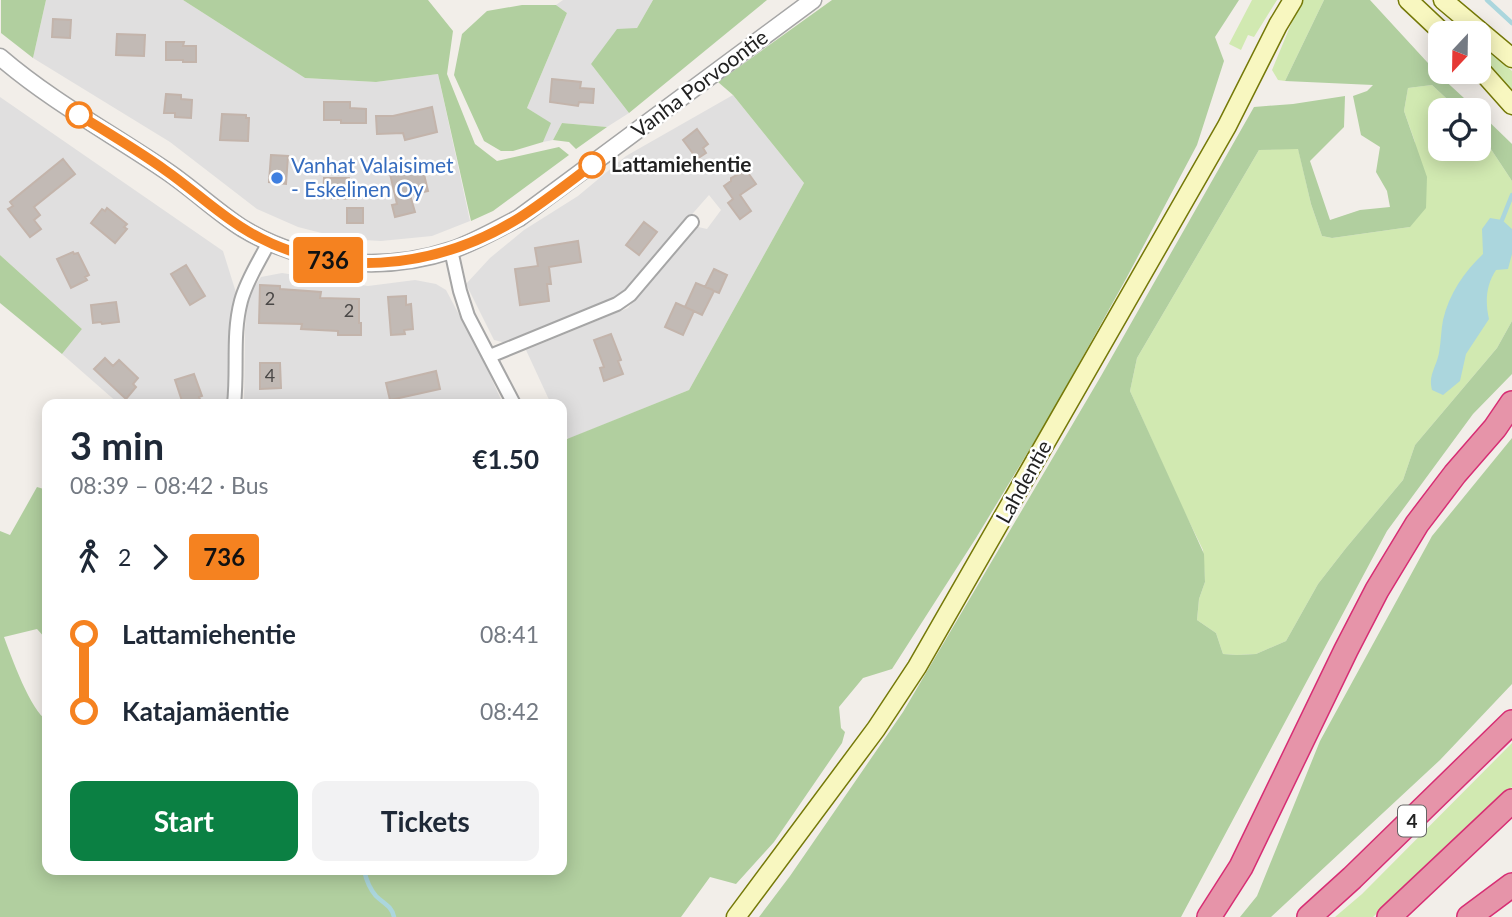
<!DOCTYPE html>
<meta charset="utf-8">
<style>
:root{--surface:#fff;--page:#f2f2f3;--text:#1f2937;--muted:#747a83;--accent:#0b8043}
body{margin:0;font-family:Lato,sans-serif;background:var(--page);color:var(--text);height:100vh;display:flex;flex-direction:column;font-size:26px;white-space:nowrap}
*{box-sizing:border-box;margin:0}
p{font-size:23px;color:var(--muted)}
.icon{flex:none;width:38px;height:38px;fill:none;stroke:currentColor;stroke-width:2;stroke-linecap:round;stroke-linejoin:round}
.map{position:relative;flex:1;overflow:hidden}
.panel{position:absolute;left:42px;top:399px;width:525px;height:476px;display:flex;flex-direction:column;background:var(--surface);border-radius:14px;box-shadow:0 4px 18px #0003}
.panel>*{flex:none}
.badge{padding:0 14px;border-radius:5px;font-size:24px;line-height:46px}
.needle{width:46px;rotate:202deg}
.tools{position:absolute;left:1428px;top:21px;display:grid;gap:14px}
.tools a{display:grid;place-items:center;width:63px;height:63px;border-radius:14px;background:var(--surface);box-shadow:0 4px 18px #0003;font-size:35px}
.map>.badge{position:absolute;translate:-50% -50%;box-shadow:0 0 0 4px #fff}
.legs{display:flex;align-items:center;gap:10px;height:77px;padding:0 28px;font-size:23px}
.legs p{margin-inline-start:auto}
.headline{display:flex;align-items:center;justify-content:space-between;height:119px;padding:0 28px}
h1{font-size:38px;font-weight:700;line-height:52px}
.cta{display:flex;gap:14px;margin-top:auto;padding:14px 28px}
.cta a{flex:1;height:80px;border-radius:14px;background:var(--accent);color:#fff;font-size:28px;font-weight:700;line-height:80px;text-align:center}
.cta a+a{background:var(--page);color:var(--text)}
ul{padding:0 28px;list-style:none}
li{display:flex;align-items:center;gap:24px;height:77px;font-size:26px}
li i{display:grid;place-items:center;width:10px;height:100%;margin:0 9px;background:currentColor}
li i::after{content:'';width:18px;height:18px;margin:-9px;border:5px solid;border-radius:50%;background:var(--surface)}
li p{margin-inline-start:auto}
li:first-child i{background:linear-gradient(#0000 50%,currentColor 0)}
li:last-child i{background:linear-gradient(currentColor 50%,#0000 0)}
.map>svg:first-child{display:block}
.residential{fill:#e0dfdf}
.grass{fill:#d1e9b1}
.forest{fill:#b1cf9f}
.water{fill:#abd6dd}
.lines{fill:none;stroke-linecap:round;stroke-linejoin:round}
.stream{stroke:#abd6dd;stroke-width:4.5}
.building{fill:#c2bab5;stroke:#c3b4ab;stroke-width:2}
.minor-casing{stroke:#a6a6a6;stroke-width:16}
.tertiary-casing{stroke:#a6a6a6;stroke-width:19}
.secondary-casing{stroke:#757908;stroke-width:21}
.motorway-casing{stroke:#d72e74;stroke-width:26}
.minor{stroke:#fff;stroke-width:12}
.tertiary{stroke:#fff;stroke-width:16}
.secondary{stroke:#f8f7c0;stroke-width:18}
.motorway{stroke:#e694a9;stroke-width:23}
.line-1-casing{stroke:#fff;stroke-width:16}
.line-1{stroke:#f58220;stroke-width:10}
.stop-1-dot{fill:#fff;stroke:#f58220;stroke-width:3.5}
.shop-dot{fill:#3f7fe0;stroke:#fff;stroke-width:2.5}
.labels{text-anchor:middle;stroke-width:5;stroke-linejoin:round;paint-order:stroke}
.number-label{font-size:18px;fill:#4a4847}
.shield{fill:#fff;stroke:#646464;stroke-width:2}
.shield-label{font-size:19px;font-weight:bold;fill:#222}
.street-label{font-size:21px;fill:#222;stroke:#fff}
.stop-label{font-size:21px;font-weight:bold;fill:#222;stroke:#fff;text-anchor:start}
.shop-label{font-size:21px;fill:#366cbe;stroke:#fff;text-anchor:start}
</style>
<div class="map">
<svg width="1512" height="917" viewBox="0 0 1512 917">
<rect width="100%" height="100%" fill="#f2eee9"/>
<path class="residential" d="M 46,0 L 183,0 L 305,78 L 376,82 L 438,74 L 470,221 L 432,236 L 381,241 L 345,239 L 298,227 L 257,209 L 170,142 L 33,58 Z
M 563,0 L 653,0 L 637,28 L 591,64 L 629,113 L 607,127 L 562,123 L 553,140 L 543,142 L 550,123 L 527,108 L 567,13 L 556,5 Z
M 733,95 L 804,183 L 689,390 L 568,439 L 562,426 L 562,404 L 551,404 L 526,350 L 628,308 L 694,226 L 707,229 L 721,210 L 709,195 L 620,296 L 510,344 L 494,340 L 466,284 L 490,258 L 524,230 L 578,196 L 626,156 Z
M 0,97 L 223,251 L 238,299 L 233,382 L 227,404 L 119,404 L 62,354 L 82,329 L 0,255 Z
M 282,273 L 368,286 L 415,280 L 436,284 L 446,290 L 482,358 L 503,404 L 244,404 L 245,330 L 248,296 L 261,277 Z"/>
<path class="grass" d="M 1252,0 L 1277,0 L 1254,37 L 1248,35 L 1241,50 L 1229,44 Z
M 1301,0 L 1324,0 L 1285,81 L 1278,80 L 1272,70 Z
M 1479,40 L 1512,71 L 1512,91 L 1479,56 Z
M 1432,85 L 1459,110 L 1440,110 L 1440,149 L 1479,149 L 1479,131 L 1512,181 L 1512,321 L 1497,348 L 1415,445 L 1403,480 L 1346,548 L 1318,584 L 1286,641 L 1256,654 L 1237,655 L 1223,654 L 1216,633 L 1197,620 L 1199,599 L 1205,582 L 1203,550 L 1181,505 L 1130,391 L 1137,358 L 1259,150 L 1298,148 L 1311,204 L 1322,236 L 1332,238 L 1410,227 L 1415,142 L 1404,111 L 1408,88 Z
M 1512,743 L 1512,787 L 1373,917 L 1335,917 L 1362,894 Z"/>
<path class="forest" d="M 1,0 L 46,0 L 33,58 L 1,33 Z
M 183,0 L 428,0 L 453,31 L 447,74 L 475,144 L 497,161 L 559,147 L 569,155 L 493,211 L 471,221 L 438,74 L 376,82 L 305,78 Z
M 653,0 L 767,0 L 629,113 L 591,64 L 617,29 L 637,28 Z
M 832,0 L 1239,0 L 1215,37 L 1224,61 L 1197,145 L 1127,277 L 1051,414 L 976,538 L 892,669 L 863,678 L 839,707 L 841,728 L 845,732 L 842,743 L 774,842 L 736,884 L 710,877 L 681,917 L 0,917 L 0,531 L 10,535 L 37,487 L 47,490 L 47,640 L 37,629 L 4,637 C 11,656 31,712 47,720 L 47,870 L 562,870 L 562,441 L 689,390 L 804,183 L 733,95 L 718,82 Z
M 1324,0 L 1370,0 L 1439,75 L 1477,110 L 1459,110 L 1432,85 L 1408,88 L 1404,111 L 1427,177 L 1426,208 L 1410,227 L 1332,238 L 1322,236 L 1311,204 L 1298,149 L 1259,150 L 1137,358 L 1130,391 L 1204,554 L 1205,582 L 1199,599 L 1197,620 L 1216,633 L 1223,654 L 1237,655 L 1256,654 L 1286,641 L 1318,584 L 1346,548 L 1403,480 L 1415,445 L 1497,348 L 1512,321 L 1512,374 L 1473,414 L 1387,531 L 1181,917 L 759,917 L 790,876 L 903,712 L 1101,376 L 1254,107 L 1293,104 L 1345,96 L 1344,127 L 1310,161 L 1330,220 L 1360,210 L 1390,207 L 1387,191 L 1376,172 L 1380,147 L 1361,135 L 1353,96 L 1367,91 L 1373,85 L 1285,81 Z
M 522,5 L 556,5 L 567,13 L 527,108 L 551,123 L 543,142 L 513,151 L 501,151 L 484,141 L 454,75 L 462,34 L 487,11 Z
M 1479,112 L 1512,144 L 1512,181 L 1479,131 Z
M 562,123 L 607,127 L 576,149 L 569,142 L 553,140 Z
M 0,255 L 82,329 L 62,354 L 0,303 Z
M 1512,438 L 1512,684 L 1440,760 L 1271,917 L 1240,917 L 1257,896 L 1320,741 L 1432,536 Z"/>
<path class="water" d="M 1490,218 L 1502,220 L 1512,229 L 1512,254 L 1508,269 L 1496,270 C 1486,285 1485,302 1489,319 L 1466,354 L 1460,381 L 1443,395 L 1432,390 C 1428,375 1436,368 1439,353 C 1441,342 1441,330 1443,320 C 1449,294 1464,272 1483,254 L 1482,229 Z"/>
<g class="lines">
<path class="stream" d="M 1487,0 L 1512,23
M 1502,220 L 1512,195
M 364,870 C 366,879 369,888 376,896 C 383,903 392,906 394,917"/>
</g>
<path class="building" d="M 53,19 L 71,20 L 70,38 L 52,37 Z
M 117,34 L 145,35 L 144,56 L 116,55 Z
M 166,42 L 184,42 L 183,46 L 196,46 L 196,62 L 183,62 L 183,60 L 166,60 Z
M 552,79 L 581,82 L 580,88 L 594,89 L 593,103 L 579,102 L 578,106 L 550,102 Z
M 166,94 L 181,95 L 181,99 L 192,100 L 191,118 L 175,117 L 175,113 L 164,113 Z
M 324,102 L 350,102 L 350,108 L 366,109 L 366,123 L 341,123 L 341,120 L 324,120 Z
M 432,107 L 437,132 L 405,140 L 403,133 L 377,134 L 376,116 L 393,116 Z
M 222,114 L 246,115 L 246,118 L 249,118 L 248,141 L 220,140 Z
M 697,129 L 708,144 L 703,148 L 706,153 L 697,159 L 683,140 Z
M 271,155 L 288,156 L 286,184 L 269,182 Z
M 63,159 L 75,174 L 34,207 L 40,215 L 34,220 L 41,229 L 30,237 L 8,209 L 13,206 L 10,202 Z
M 422,166 L 428,191 L 410,195 L 415,212 L 395,217 L 392,205 L 397,204 L 390,174 Z
M 746,170 L 756,184 L 740,195 L 751,211 L 740,219 L 728,203 L 733,199 L 724,186 L 731,181 L 731,178 Z
M 324,178 L 349,178 L 349,181 L 356,181 L 356,199 L 323,198 Z
M 107,208 L 127,224 L 124,227 L 127,229 L 115,243 L 91,223 L 102,209 L 105,211 Z
M 347,208 L 363,208 L 363,223 L 347,223 Z
M 644,222 L 657,232 L 639,255 L 626,245 Z
M 578,241 L 581,262 L 549,267 L 551,284 L 547,284 L 549,301 L 520,305 L 515,269 L 538,266 L 535,248 Z
M 73,252 L 74,254 L 78,253 L 89,275 L 85,277 L 87,280 L 71,288 L 57,259 Z
M 186,265 L 205,296 L 190,305 L 171,274 Z
M 714,269 L 727,275 L 719,293 L 714,291 L 702,315 L 685,307 L 696,283 L 713,290 L 705,287 Z
M 260,285 L 280,286 L 280,289 L 321,292 L 320,298 L 359,299 L 359,323 L 361,323 L 361,335 L 338,335 L 338,331 L 301,329 L 302,324 L 259,323 Z
M 406,296 L 406,305 L 411,304 L 413,329 L 404,330 L 405,334 L 391,335 L 388,297 Z
M 116,302 L 119,322 L 102,324 L 101,322 L 93,323 L 91,305 Z
M 676,303 L 694,311 L 683,335 L 665,327 Z
M 611,334 L 621,360 L 618,361 L 623,374 L 604,381 L 600,368 L 604,367 L 594,340 Z
M 105,358 L 113,366 L 119,360 L 138,378 L 133,384 L 136,387 L 126,399 L 94,369 Z
M 260,363 L 280,363 L 281,388 L 260,389 Z
M 436,371 L 440,389 L 390,400 L 386,383 Z
M 194,374 L 202,396 L 199,397 L 202,404 L 183,404 L 175,380 Z"/>
<g class="lines">
<defs>
<path id="minor" d="M 451,250 L 460,291 L 468,316 L 514,404
M 490,356 L 617,304 L 630,295 L 692,222
M 234,404 C 238,370 232,335 241,301 C 247,279 259,262 269,242"/>
<path id="tertiary" d="M 0,57 C 50,100 107,131 162,168 C 190,186 214,210 242,228 C 305,266 383,273 452,250 C 475,242 497,229 519,218 L 813,0"/>
<path id="secondary" d="M 1408,0 L 1443,33
M 1443,0 L 1512,58
M 1479,68 L 1512,105
M 736,917 L 876,729 L 917,667 L 1227,126 L 1278,25 L 1293,0"/>
<path id="motorway" d="M 1209,917 L 1241,867 L 1346,650 L 1377,590 L 1417,524 L 1455,474 L 1495,428 L 1512,403
M 1309,917 L 1352,878 L 1512,722
M 1389,917 L 1512,801
M 1469,917 L 1512,885"/>
</defs>
<use href="#minor" class="minor-casing"/>
<use href="#tertiary" class="tertiary-casing"/>
<use href="#secondary" class="secondary-casing"/>
<use href="#motorway" class="motorway-casing"/>
<use href="#minor" class="minor"/>
<use href="#tertiary" class="tertiary"/>
<use href="#secondary" class="secondary"/>
<use href="#motorway" class="motorway"/>
</g>
<g class="lines">
<defs>
<path id="line-1" d="M 79,115 C 108,133 137,150 165,170 C 191,188 214,210 241,227 C 327,282 435,270 519,218 C 544,202 568,183 592,165"/>
</defs>
<use href="#line-1" class="line-1-casing"/>
<use href="#line-1" class="line-1"/>
</g>
<g class="stop-1-dot">
<circle cx="79" cy="115" r="12"/>
<circle cx="592" cy="165" r="12"/>
</g>
<circle class="shop-dot" cx="277" cy="178" r="7"/>
<g class="labels">
<g class="number-label">
<text x="270" y="305">2</text>
<text x="349" y="317">2</text>
<text x="270" y="382">4</text>
</g>
<rect class="shield" x="1398" y="805.5" width="28" height="31" rx="5"/>
<g class="shield-label">
<text x="1412" y="828">4</text>
</g>
<g class="street-label">
<text transform="translate(700 84) rotate(-37)" y="7">Vanha Porvoontie</text>
<text transform="translate(1024 482) rotate(-61)" y="7">Lahdentie</text>
</g>
<g class="stop-label">
<text x="611" y="172">Lattamiehentie</text>
</g>
<g class="shop-label">
<text x="291" y="173">Vanhat Valaisimet<tspan x="291" dy="24">- Eskelinen Oy</tspan></text>
</g>
</g>
</svg>
<div class="tools">
<a><svg class="needle" viewBox="-14 -14 28 28"><path d="M0-13l5 13h-10z" fill="#e53935"/><path d="M0 13l5-13h-10z" fill="#747a83"/></svg></a>
<a><svg class="icon" aria-label="locate" viewBox="0 0 24 24"><circle cx="12" cy="12" r="6"/><path d="M12 2v4M12 18v4M2 12h4M18 12h4"/></svg></a>
</div>
<b class="badge" style="left:328px;top:260px;background:#f58220;color:#111">736</b>
<section class="panel">
<div class="headline"><div><h1>3 min</h1><p>08:39 – 08:42 · Bus</p></div><b>€1.50</b></div>
<div class="legs"><svg class="icon" aria-label="walk" viewBox="0 0 24 24"><circle cx="13" cy="4" r="2"/><path d="M13 8l-2 6 4 7M11 14l-3 7M7 12l3-4h3l4 4"/></svg>2<svg class="icon" aria-label="forward" viewBox="0 0 24 24"><path d="M9 5l7 7-7 7"/></svg><b class="badge" style="background:#f58220;color:#111">736</b></div>
<ul>
<li><i style="color:#f58220"></i><b>Lattamiehentie</b><p>08:41</p></li>
<li><i style="color:#f58220"></i><b>Katajamäentie</b><p>08:42</p></li>
</ul>
<div class="cta"><a>Start</a><a>Tickets</a></div>
</section>
</div>
